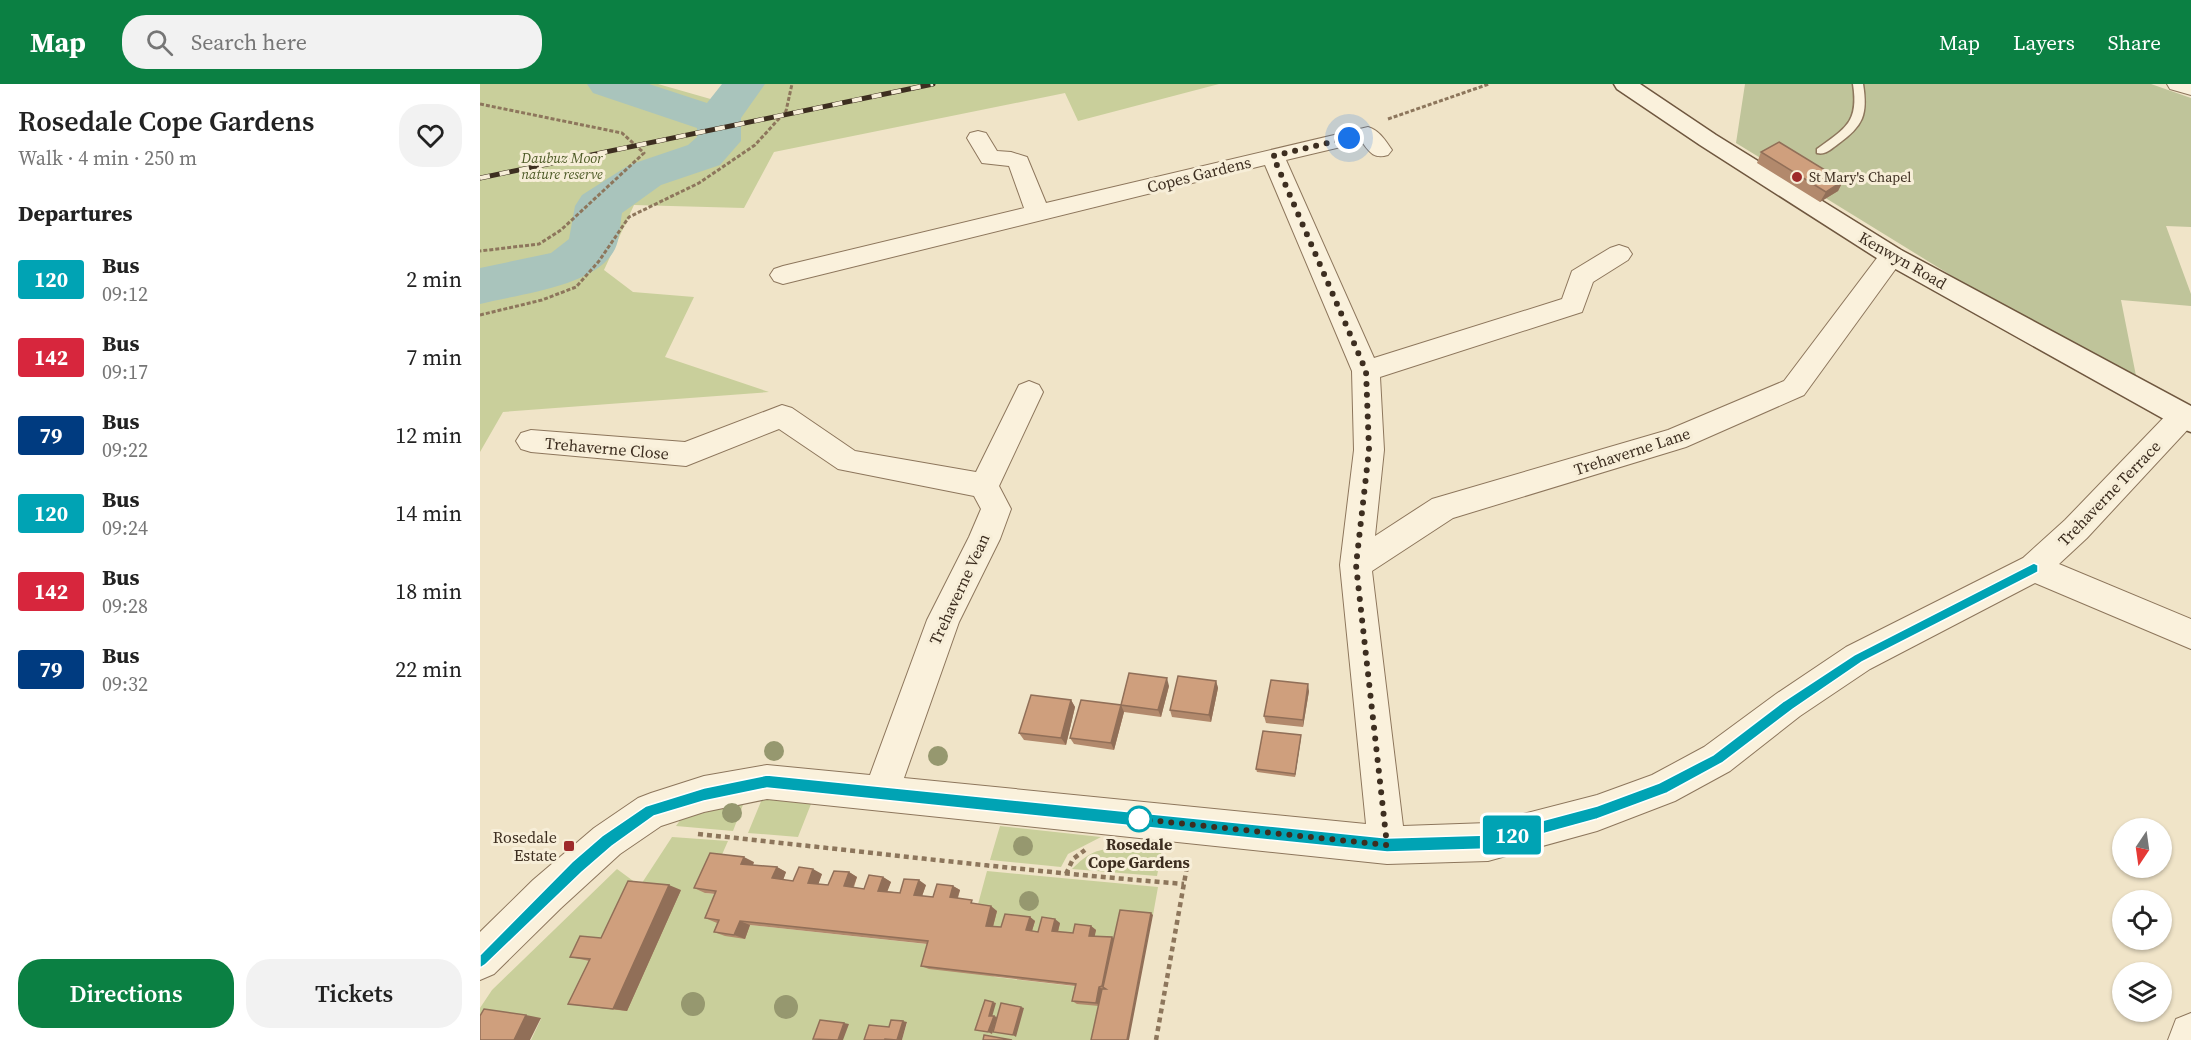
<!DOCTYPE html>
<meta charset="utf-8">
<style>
:root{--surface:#fff;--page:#f2f2f2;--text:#222;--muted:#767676;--accent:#0b8043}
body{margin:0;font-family:"Source Serif 4",serif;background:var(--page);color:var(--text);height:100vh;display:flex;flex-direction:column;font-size:22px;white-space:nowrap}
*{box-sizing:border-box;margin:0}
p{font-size:20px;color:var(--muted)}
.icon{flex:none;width:33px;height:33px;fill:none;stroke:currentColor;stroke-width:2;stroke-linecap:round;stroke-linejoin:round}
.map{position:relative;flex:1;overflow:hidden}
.panel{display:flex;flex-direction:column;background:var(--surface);width:480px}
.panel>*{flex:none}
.badge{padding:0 12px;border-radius:4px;font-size:21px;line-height:39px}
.needle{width:39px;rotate:193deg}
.buttons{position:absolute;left:1632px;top:734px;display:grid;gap:12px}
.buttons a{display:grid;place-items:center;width:60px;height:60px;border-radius:50%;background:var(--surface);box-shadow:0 2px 4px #0004;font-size:30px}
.you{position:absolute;width:30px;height:30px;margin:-15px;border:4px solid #fff;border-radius:50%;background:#1a73e8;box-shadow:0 0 0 9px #1a73e833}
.map>.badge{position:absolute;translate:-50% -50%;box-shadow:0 0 0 3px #fff}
h2{padding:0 18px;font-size:22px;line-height:54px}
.round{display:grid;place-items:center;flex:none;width:63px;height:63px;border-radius:24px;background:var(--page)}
.headline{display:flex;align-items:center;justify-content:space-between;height:102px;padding:0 18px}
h1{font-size:28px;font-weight:600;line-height:45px}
.primary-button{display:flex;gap:12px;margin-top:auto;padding:12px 18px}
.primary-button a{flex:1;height:69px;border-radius:24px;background:var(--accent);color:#fff;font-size:24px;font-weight:600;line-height:69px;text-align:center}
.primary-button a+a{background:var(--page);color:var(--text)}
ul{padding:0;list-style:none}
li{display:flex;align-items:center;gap:18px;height:78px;padding:0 18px}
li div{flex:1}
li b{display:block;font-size:22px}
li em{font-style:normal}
li .badge{min-width:66px;font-weight:700;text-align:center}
header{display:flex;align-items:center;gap:36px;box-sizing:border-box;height:84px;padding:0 30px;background:var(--accent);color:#fff}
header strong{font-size:28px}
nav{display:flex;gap:33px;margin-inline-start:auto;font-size:21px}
.search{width:420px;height:54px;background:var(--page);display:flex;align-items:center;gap:15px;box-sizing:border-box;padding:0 21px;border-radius:24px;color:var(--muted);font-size:22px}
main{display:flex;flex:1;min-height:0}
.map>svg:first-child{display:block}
.green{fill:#c9cf9b;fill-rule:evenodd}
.cemetery{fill:#bfc49a}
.water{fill:#a9c4bc;stroke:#6f938a;stroke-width:1.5}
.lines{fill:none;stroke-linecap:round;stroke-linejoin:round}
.river{fill:#a9c4bc;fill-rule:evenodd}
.lane-casing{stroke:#8d765c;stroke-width:3}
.street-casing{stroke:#8d765c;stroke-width:2}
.secondary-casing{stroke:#6f573f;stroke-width:3}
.path-far1{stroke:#8d765c;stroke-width:3;stroke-dasharray:4 2;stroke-linecap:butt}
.path{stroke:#8d765c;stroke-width:4.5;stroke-dasharray:5 4;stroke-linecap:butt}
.lane{fill:#faf1dc;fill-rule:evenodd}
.street{fill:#faf1dc;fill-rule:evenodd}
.secondary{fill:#faf1dc;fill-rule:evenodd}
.rail-casing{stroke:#3d2e20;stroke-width:5}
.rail{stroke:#f7eed8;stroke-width:4;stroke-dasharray:10;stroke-linecap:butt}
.tree{fill:#96986f}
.wall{fill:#b2896c}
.shaded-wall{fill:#916f58}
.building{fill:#cf9f7d;stroke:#916f58;stroke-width:1.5}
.line{fill:#00a3b4;stroke:#fff;stroke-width:1.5}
.walk{stroke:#3d2e20;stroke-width:6;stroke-dasharray:0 10.8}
.poi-dot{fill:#9e2a2b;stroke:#f7eed8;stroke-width:2}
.stop-dot{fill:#fff;stroke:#00a3b4;stroke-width:3}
.labels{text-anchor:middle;stroke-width:6;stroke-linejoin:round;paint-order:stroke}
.far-park-label{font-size:14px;font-style:italic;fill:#4d5a26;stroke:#f7eed8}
.far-poi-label{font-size:14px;fill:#3d2e20;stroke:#f7eed8;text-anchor:start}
.street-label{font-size:16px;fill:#3d2e20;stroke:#f7eed8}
.poi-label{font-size:16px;fill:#3d2e20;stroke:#f7eed8;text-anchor:end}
.stop-label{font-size:16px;font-weight:bold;fill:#3d2e20;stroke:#f7eed8}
</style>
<header>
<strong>Map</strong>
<div class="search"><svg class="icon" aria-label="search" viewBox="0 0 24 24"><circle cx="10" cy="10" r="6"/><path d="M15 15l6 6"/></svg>Search here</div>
<nav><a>Map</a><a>Layers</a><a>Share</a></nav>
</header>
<main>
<section class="panel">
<div class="headline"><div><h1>Rosedale Cope Gardens</h1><p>Walk · 4 min · 250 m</p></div><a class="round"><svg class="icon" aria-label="heart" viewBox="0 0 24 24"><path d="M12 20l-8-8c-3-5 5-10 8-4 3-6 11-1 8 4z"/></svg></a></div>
<h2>Departures</h2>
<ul>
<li><span class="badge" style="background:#00a3b4;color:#fff">120</span><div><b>Bus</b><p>09:12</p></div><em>2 min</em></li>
<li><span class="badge" style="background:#d7263d;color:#fff">142</span><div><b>Bus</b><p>09:17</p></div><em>7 min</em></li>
<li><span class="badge" style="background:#003b80;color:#fff">79</span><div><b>Bus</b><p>09:22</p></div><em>12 min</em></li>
<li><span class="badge" style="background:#00a3b4;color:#fff">120</span><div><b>Bus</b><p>09:24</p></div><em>14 min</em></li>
<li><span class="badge" style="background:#d7263d;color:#fff">142</span><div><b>Bus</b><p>09:28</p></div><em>18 min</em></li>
<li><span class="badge" style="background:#003b80;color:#fff">79</span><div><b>Bus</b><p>09:32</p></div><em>22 min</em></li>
</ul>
<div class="primary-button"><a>Directions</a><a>Tickets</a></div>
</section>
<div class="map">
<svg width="1711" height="956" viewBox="0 0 1711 956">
<rect width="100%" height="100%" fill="#f0e4c8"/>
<path class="green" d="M 0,0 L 178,0 L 241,18 L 224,33 L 227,59 L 205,73 L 178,80 L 167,90 L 254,55 L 259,11 L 270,0 L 739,0 L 598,37 L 585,9 L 294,68 L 264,124 L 154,121 L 124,186 L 153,208 L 214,213 L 185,273 L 289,308 L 23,328 L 0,368 Z
M 282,715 L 331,720 L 318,753 L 268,749 Z
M 264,718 L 253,747 L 196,742 L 201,735 Z
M 520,742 L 621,753 L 588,770 L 581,783 L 510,776 Z
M 192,753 L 248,757 L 225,809 L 247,812 L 270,841 L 455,861 L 515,893 L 601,903 L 620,922 L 613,956 L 422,956 L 427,939 L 389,956 L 51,956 L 61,935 L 0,953 L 0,924 L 12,906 L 137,785 L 160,802 ZM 200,806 L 146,927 L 123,878 L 104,876 L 134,858 Z
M 657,757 L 683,760 L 677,792 L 592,785 C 615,762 624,764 655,767 Z
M 507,787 L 678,803 L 673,831 L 642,828 L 636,857 L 512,846 L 497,824 Z"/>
<path class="cemetery" d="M 1265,0 L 1671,0 L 1711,14 L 1711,143 L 1686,142 L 1711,210 L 1711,222 L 1641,216 L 1659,307 L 1256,59 Z"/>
<path class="water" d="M 257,0 L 270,0 C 256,14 258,24 256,42 C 251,83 198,84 165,91 L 178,80 L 205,73 L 227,60 L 224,33 Z"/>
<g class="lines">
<path class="river" d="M 107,0 L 169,0 L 227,19 L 242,0 L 285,0 L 261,34 L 261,57 L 240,81 L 181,101 L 142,129 C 140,140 140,155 135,165 C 116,203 38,210 0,220 L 0,184 L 71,169 L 89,155 L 95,122 L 102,111 L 149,81 L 208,61 L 217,53 L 217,44 L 113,9 Z"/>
<defs>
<path id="lane" d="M 1373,0 L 1383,0 C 1388,31 1383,42 1358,60 C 1351,65 1346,71 1337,69 L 1337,65 C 1366,44 1379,38 1373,0 Z"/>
<path id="street" d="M 1687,0 L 1711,0 L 1711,11 L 1690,5 Z
M 888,43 C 899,46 905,56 912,66 L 908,71 C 894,75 890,69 882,58 L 806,76 L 894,274 L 1082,215 L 1092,187 L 1130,164 L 1139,161 L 1148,164 L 1152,170 L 1148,176 L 1113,198 L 1102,228 L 900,293 L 904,366 L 895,452 L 952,415 L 1188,346 L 1304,297 L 1403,166 L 1412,163 L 1421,166 L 1425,172 L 1324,311 L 1206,363 L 973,434 L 892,487 L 923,742 L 1008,739 L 1117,711 L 1172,691 L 1224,663 L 1296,610 L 1366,563 L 1543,474 L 1585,436 L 1693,324 L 1703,321 L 1711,324 L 1711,342 L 1607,454 L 1579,480 L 1711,535 L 1711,565 L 1555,499 L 1390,585 L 1320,632 L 1250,687 L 1195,717 L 1117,747 L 1008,777 L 907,780 L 287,715 L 224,728 L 181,742 L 140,770 L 81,824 L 14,890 L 0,896 L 0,848 L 53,796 L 114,744 L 158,714 L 171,709 L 224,692 L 287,681 L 390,691 L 447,536 L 489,453 L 501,425 L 494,412 L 358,385 L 299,345 L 206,382 L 51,368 L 41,365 L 36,357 L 41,349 L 51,346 L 205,358 L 302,321 L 312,324 L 375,367 L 496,388 L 539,301 L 549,297 L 559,301 L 563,308 L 519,402 L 531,425 L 520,455 L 479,538 L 424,694 L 886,740 L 860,481 L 874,366 L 872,287 L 785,81 L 303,200 L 294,197 L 290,191 L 294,185 L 303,182 L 544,124 L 529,82 L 502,79 L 487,54 L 490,49 L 498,47 L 506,49 L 517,67 L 531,68 L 547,73 L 566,119 Z
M 1711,929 L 1711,956 L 1688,956 L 1696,935 Z"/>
<path id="secondary" d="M 1134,0 L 1160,0 L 1236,51 L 1421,166 L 1711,322 L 1711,348 L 1700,344 L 1403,178 L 1220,61 L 1137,5 Z"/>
</defs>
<use href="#lane" class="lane-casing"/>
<use href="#street" class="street-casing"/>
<use href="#secondary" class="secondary-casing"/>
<path class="path-far1" d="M 0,20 L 142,49 L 164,69 L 81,146 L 59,160 L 0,167
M 908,35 L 1009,0
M 0,231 L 62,216 L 96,203 L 119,177 L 149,133 L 219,99 L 275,61 L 306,27 L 312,0"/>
<path class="path" d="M 218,750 C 380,767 542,787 704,800
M 586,790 L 593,775 L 605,766
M 676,956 L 708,777"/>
<use href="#lane" class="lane"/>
<use href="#street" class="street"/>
<use href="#secondary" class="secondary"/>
<defs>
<path id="rail" d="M 0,94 L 453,0"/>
</defs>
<use href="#rail" class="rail-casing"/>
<use href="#rail" class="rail"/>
</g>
<g class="tree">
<circle cx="294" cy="667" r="10"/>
<circle cx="458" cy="672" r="10"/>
<circle cx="252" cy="729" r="10"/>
<circle cx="543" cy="762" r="10"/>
<circle cx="549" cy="817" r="10"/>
<circle cx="213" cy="920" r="12"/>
<circle cx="306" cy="923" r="12"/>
</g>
<path class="wall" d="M 1281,68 L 1363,97 L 1358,107 L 1340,118 L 1277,79 Z
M 736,597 L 738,604 L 731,638 L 692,633 L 690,626 Z
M 689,602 L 681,633 L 644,628 L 641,621 Z
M 829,607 L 823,643 L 786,639 L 784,632 Z
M 591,616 L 595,623 L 586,661 L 544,656 L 539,649 Z
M 641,621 L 644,628 L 634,666 L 594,660 L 590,654 Z
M 821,651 L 815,693 L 777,688 L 776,685 Z
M 274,778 L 273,781 L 297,783 L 306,788 L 303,796 L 313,797 L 342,790 L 338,800 L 348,801 L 369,788 L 377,793 L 374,803 L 384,805 L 403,793 L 411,798 L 407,807 L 420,809 L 446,801 L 442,812 L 453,813 L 473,802 L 480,806 L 478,814 L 517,827 L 513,843 L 521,843 L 550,833 L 555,837 L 552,847 L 558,848 L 580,839 L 578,848 L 593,849 L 611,842 L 616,846 L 614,852 L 632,853 L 633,855 L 673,831 L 619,922 L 597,920 L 592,917 L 595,902 L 449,885 L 441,882 L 447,860 L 270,841 L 265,855 L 245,852 L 234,848 L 237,839 L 225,834 L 235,810 L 225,809 L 214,804 Z
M 201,806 L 147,927 L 102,922 L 88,920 L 109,877 L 90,873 Z"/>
<path class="shaded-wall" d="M 1363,97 L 1358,107 L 1340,118 L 1346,108 Z
M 687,594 L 689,602 L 681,633 L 678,626 Z
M 736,597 L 738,604 L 731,638 L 729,631 Z
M 828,600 L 829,607 L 823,643 L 823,636 Z
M 591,616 L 595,623 L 586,661 L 581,654 Z
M 641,621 L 644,628 L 634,666 L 631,659 Z
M 821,651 L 821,654 L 815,693 L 815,690 Z
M 264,773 L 274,778 L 271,785 L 261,780 Z
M 297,783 L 306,788 L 302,799 L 292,794 Z
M 333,785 L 342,790 L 337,804 L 328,799 Z
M 369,788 L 377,793 L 372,806 L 364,802 Z
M 403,793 L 411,798 L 406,811 L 398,807 Z
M 439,796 L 446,801 L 441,815 L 434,811 Z
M 189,801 L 201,806 L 147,927 L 133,925 Z
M 473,802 L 480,806 L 476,818 L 470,813 Z
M 511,822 L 517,827 L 512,846 L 506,842 Z
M 671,829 L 673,831 L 649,956 L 647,956 Z
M 550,833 L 555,837 L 551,850 L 546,846 Z
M 575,835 L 580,839 L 577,851 L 572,847 Z
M 260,837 L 270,841 L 265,855 L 254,851 Z
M 611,842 L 616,846 L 614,856 L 609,852 Z
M 632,853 L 636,857 L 622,902 Z
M 619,903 L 624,906 L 620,922 L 616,919 Z
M 513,918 L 516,919 L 512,933 L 509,932 Z
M 541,923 L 544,924 L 536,953 L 533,951 Z
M 46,931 L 61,934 L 50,956 L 34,956 Z
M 514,932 L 517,933 L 512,950 L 508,948 Z
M 423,937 L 427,938 L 422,956 L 417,956 Z
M 364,939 L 369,940 L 363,956 L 358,956 Z"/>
<path class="building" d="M 1299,58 L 1363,97 L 1346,108 L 1281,68 Z
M 649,589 L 687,594 L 678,626 L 641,621 Z
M 698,592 L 736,597 L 729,631 L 690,626 Z
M 791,596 L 828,600 L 823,636 L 784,632 Z
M 551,611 L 591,616 L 581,654 L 539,649 Z
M 601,616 L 641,621 L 631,659 L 590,654 Z
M 783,647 L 821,651 L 815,690 L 776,685 Z
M 230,769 L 264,773 L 261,780 L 297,783 L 292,794 L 313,797 L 319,783 L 333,785 L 328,799 L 348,801 L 354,787 L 369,788 L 364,802 L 384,805 L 389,791 L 403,793 L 398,807 L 420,809 L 424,795 L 439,796 L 434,811 L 453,813 L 457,800 L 473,802 L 470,813 L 492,816 L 491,819 L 511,822 L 506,842 L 521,843 L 525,830 L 550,833 L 546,846 L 558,848 L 562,833 L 575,835 L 572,847 L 593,849 L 595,840 L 611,842 L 609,852 L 632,853 L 622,902 L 619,903 L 616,919 L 592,917 L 596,900 L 441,882 L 448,857 L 260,837 L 254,851 L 234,848 L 239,836 L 225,834 L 236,807 L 214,804 Z
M 148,797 L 189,801 L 133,925 L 88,920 L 110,875 L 90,873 L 100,852 L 121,854 Z
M 640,826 L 671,829 L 647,956 L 611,956 L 622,905 L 626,905 L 623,903 Z
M 505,916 L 513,918 L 509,932 L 514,932 L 508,948 L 495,946 Z
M 521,919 L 541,923 L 533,951 L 513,948 Z
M 4,925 L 46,931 L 34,956 L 0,956 L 0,932 Z
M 340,936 L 364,939 L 358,956 L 333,955 Z
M 411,936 L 423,937 L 417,956 L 405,955 L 405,956 L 384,956 L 389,941 L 409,943 Z
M 504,951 L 532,956 L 503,956 Z"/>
<path class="line" d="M 1554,479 L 1558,481 L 1558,488 L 1382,578 L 1313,625 L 1242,679 L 1187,709 L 1117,735 L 1008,765 L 907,768 L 287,704 L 224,717 L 174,732 L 132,762 L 102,788 L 5,881 L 0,884 L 0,871 L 92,778 L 122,752 L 166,722 L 224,704 L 287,691 L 907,754 L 1008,751 L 1117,722 L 1179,699 L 1233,671 L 1304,617 L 1374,571 Z"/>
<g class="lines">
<path class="walk" d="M 659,735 L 907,761 L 876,481 L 889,366 L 886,287 L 793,72 L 869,54"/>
</g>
<g class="poi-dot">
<circle cx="1317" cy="93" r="6"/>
<rect x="83" y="756" width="12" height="12" rx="3"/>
</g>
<circle class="stop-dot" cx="659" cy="735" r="12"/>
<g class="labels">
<g class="far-park-label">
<text x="82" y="79">Daubuz Moor<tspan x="82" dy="16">nature reserve</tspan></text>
</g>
<g class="far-poi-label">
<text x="1329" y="98">St Mary's Chapel</text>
</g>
<g class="street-label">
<text transform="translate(719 90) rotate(-14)" y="6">Copes Gardens</text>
<text transform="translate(1423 176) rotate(30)" y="6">Kenwyn Road</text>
<text transform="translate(127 364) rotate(5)" y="6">Trehaverne Close</text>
<text transform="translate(1152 367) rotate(-18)" y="6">Trehaverne Lane</text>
<text transform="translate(1629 409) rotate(-46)" y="6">Trehaverne Terrace</text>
<text transform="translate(479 505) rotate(-65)" y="6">Trehaverne Vean</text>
</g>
<g class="poi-label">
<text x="77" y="759">Rosedale<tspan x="77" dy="18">Estate</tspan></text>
</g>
<g class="stop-label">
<text x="659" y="766">Rosedale<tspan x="659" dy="18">Cope Gardens</tspan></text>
</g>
</g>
</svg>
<div class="buttons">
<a><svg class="needle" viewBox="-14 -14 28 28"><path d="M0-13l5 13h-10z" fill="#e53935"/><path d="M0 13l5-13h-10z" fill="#767676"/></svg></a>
<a><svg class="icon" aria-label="locate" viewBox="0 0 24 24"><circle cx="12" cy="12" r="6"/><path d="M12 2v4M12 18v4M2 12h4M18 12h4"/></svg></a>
<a><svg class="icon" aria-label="layers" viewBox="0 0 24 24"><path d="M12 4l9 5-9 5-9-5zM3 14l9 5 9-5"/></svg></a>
</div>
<div class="you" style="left:869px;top:54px"></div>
<b class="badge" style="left:1032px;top:751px;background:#00a3b4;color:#fff">120</b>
</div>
</main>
